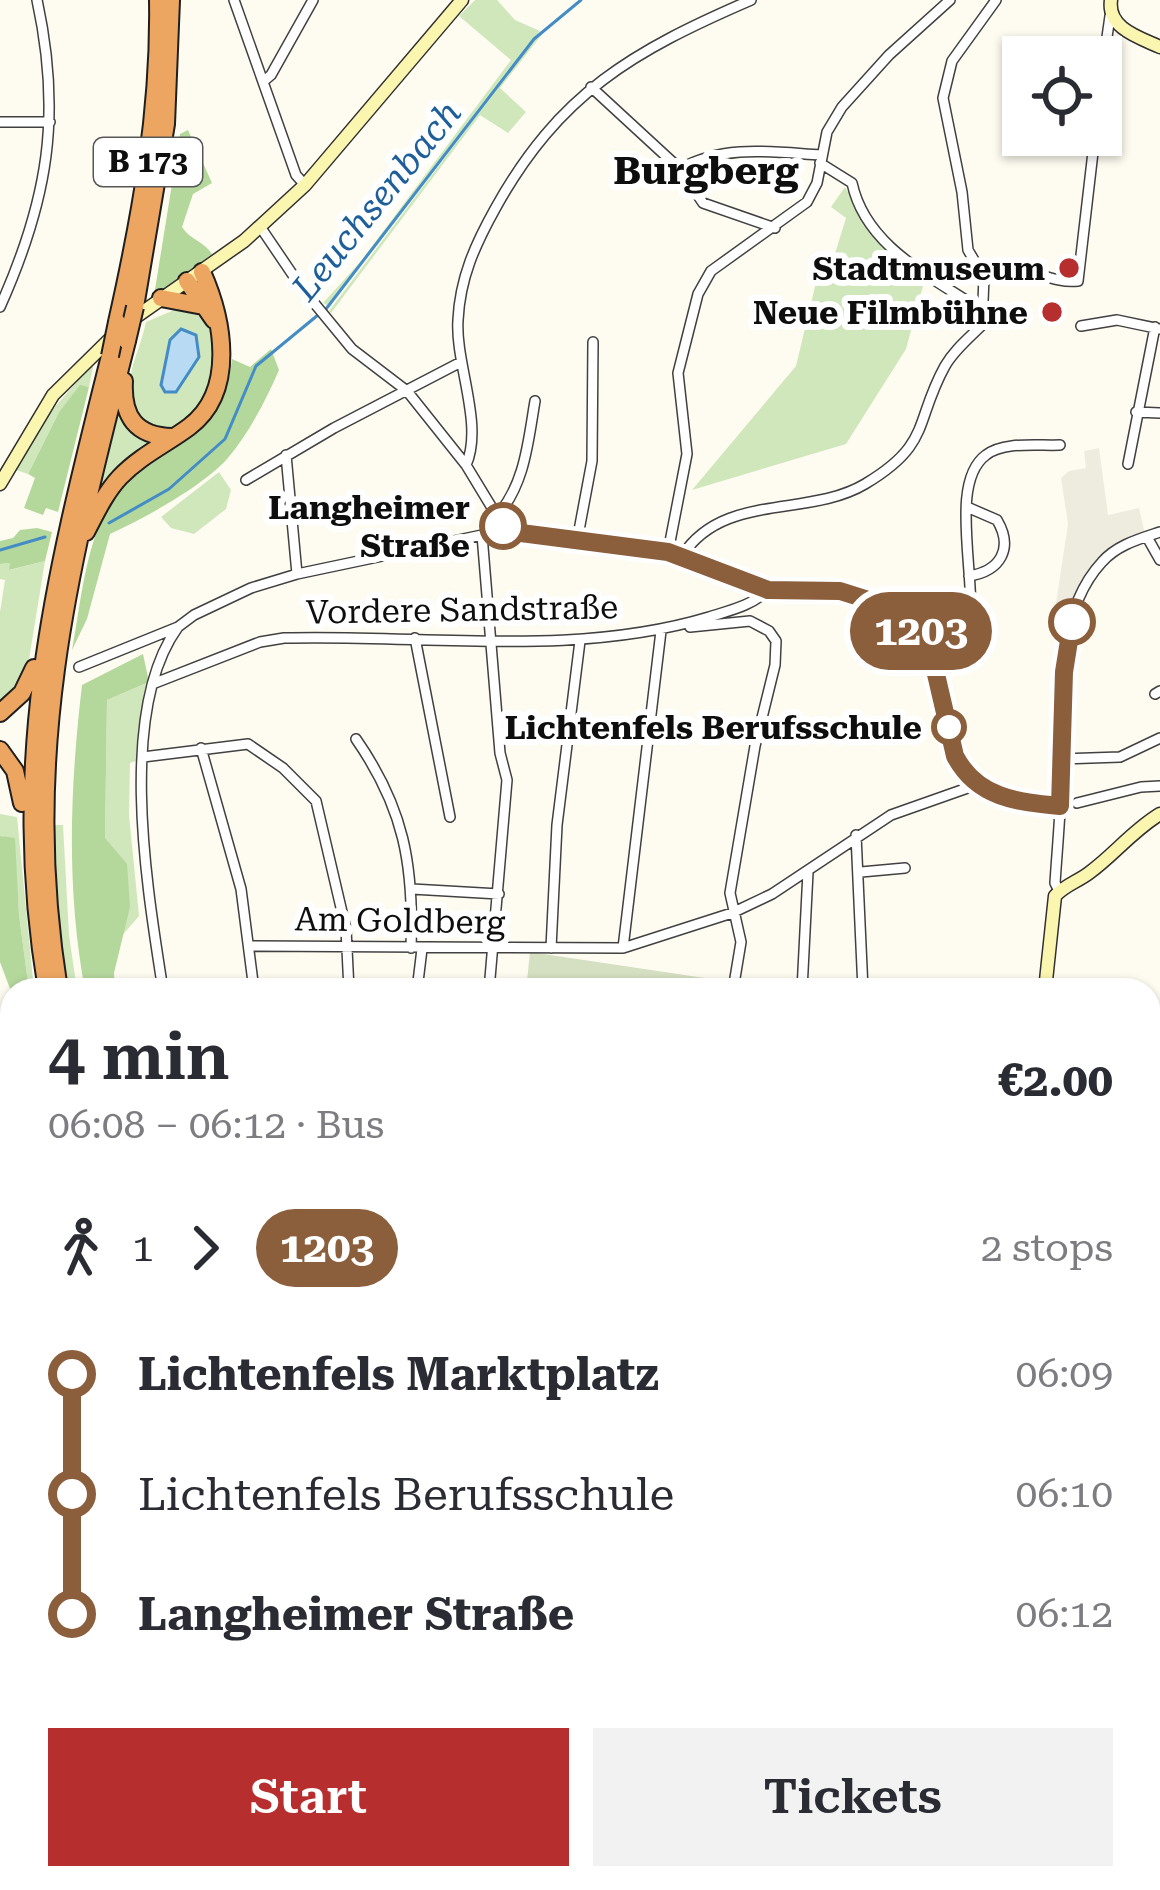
<!DOCTYPE html>
<meta charset="utf-8">
<style>
:root{--surface:#fff;--page:#f2f2f3;--text:#2b2b33;--muted:#7c7c81;--accent:#b72e2f}
body{margin:0;font-family:"Roboto Serif",serif;background:var(--page);color:var(--text);height:100vh;display:flex;flex-direction:column;font-size:45px;white-space:nowrap}
*{box-sizing:border-box;margin:0}
p{font-size:39px;color:var(--muted)}
.icon{flex:none;width:66px;height:66px;fill:none;stroke:currentColor;stroke-width:2;stroke-linecap:round;stroke-linejoin:round}
.map{position:relative;flex:1;overflow:hidden}
.sheet{position:absolute;left:0px;top:978px;width:1161px;height:912px;display:flex;flex-direction:column;background:var(--surface);border-radius:36px 36px 0 0;box-shadow:0 3px 9px #0004}
.sheet>*{flex:none}
.badge{padding:0 24px;border-radius:39px;font-size:42px;line-height:78px}
.fabs{position:absolute;left:1002px;top:36px;display:grid;gap:24px}
.fabs a{display:grid;place-items:center;width:120px;height:120px;border-radius:0px;background:var(--surface);box-shadow:0 3px 9px #0004;font-size:60px}
.map>.badge{position:absolute;translate:-50% -50%;box-shadow:0 0 0 6px #fff}
.legs{display:flex;align-items:center;gap:18px;height:132px;padding:0 48px;font-size:39px}
.legs p{margin-inline-start:auto}
.overview{display:flex;align-items:center;justify-content:space-between;height:204px;padding:0 48px}
h1{font-size:66px;font-weight:600;line-height:90px}
.action{display:flex;gap:24px;margin-top:auto;padding:24px 48px}
.action a{flex:1;height:138px;border-radius:0px;background:var(--accent);color:#fff;font-size:48px;font-weight:600;line-height:138px;text-align:center}
.action a+a{background:var(--page);color:var(--text)}
ul{padding:0 48px;list-style:none}
li{display:flex;align-items:center;gap:42px;height:120px;font-size:45px}
li i{display:grid;place-items:center;width:18px;height:100%;margin:0 15px;background:currentColor}
li i::after{content:'';width:30px;height:30px;margin:-15px;border:9px solid;border-radius:50%;background:var(--surface)}
li p{margin-inline-start:auto}
li:first-child i{background:linear-gradient(#0000 50%,currentColor 0)}
li:last-child i{background:linear-gradient(currentColor 50%,#0000 0)}
.map>svg:first-child{display:block}
.farmland{fill:#f3f2d2}
.green{fill:#d0e7bc}
.forest{fill:#b4d79c}
.cemetery{fill:#d5dfc2}
.pitch{fill:#e2efcd}
.plaza{fill:#eeebdf}
.water{fill:#b8daf3;stroke:#438cc6;stroke-width:3}
.lines{fill:none;stroke-linecap:round;stroke-linejoin:round}
.stream{stroke:#438cc6;stroke-width:3}
.street-casing{stroke:#414141;stroke-width:12}
.secondary-casing{stroke:#303030;stroke-width:15}
.highway-casing{stroke:#1f1f1f;stroke-width:20}
.street{stroke:#fff;stroke-width:9}
.secondary{stroke:#faf5af;stroke-width:12}
.highway{stroke:#eca661;stroke-width:16}
.rail-casing{stroke:#b72e2f;stroke-width:8}
.rail{stroke:#fff;stroke-width:3;stroke-dasharray:9;stroke-linecap:butt}
.highway-bridge-casing{stroke:#1f1f1f;stroke-width:20;stroke-linecap:butt}
.highway-bridge{stroke:#eca661;stroke-width:16}
.line-1-casing{stroke:#fff;stroke-width:27}
.line-1{stroke:#8b5e3c;stroke-width:18}
.poi-dot{fill:#b72e2f;stroke:#fff;stroke-width:4.5}
.stop-1-dot{fill:#fff;stroke:#8b5e3c;stroke-width:6}
.labels{text-anchor:middle;stroke-width:12;stroke-linejoin:round;paint-order:stroke}
.shield{fill:#fff;stroke:#565656;stroke-width:3}
.shield-label{font-size:30px;font-weight:bold;fill:#0e0e0e}
.poi-label{font-size:33px;font-weight:bold;fill:#0e0e0e;stroke:#fff;text-anchor:end}
.stop-label{font-size:33px;font-weight:bold;fill:#0e0e0e;stroke:#fff;text-anchor:end}
.street-label{font-size:33px;fill:#0e0e0e;stroke:#fff}
.water-label{font-size:36px;font-style:italic;fill:#1e5f9a;stroke:#fff}
.quarter-label{font-size:39px;font-weight:bold;fill:#0e0e0e;stroke:#fff}
</style>
<div class="map">
<svg width="1160" height="1890" viewBox="0 0 1160 1890">
<rect width="100%" height="100%" fill="#fefcf1"/>
<path class="farmland" d="M 0,1064 L 12,1087 L 12,1403 L 0,1395 Z"/>
<path class="green" d="M 475,0 L 497,0 L 515,20 L 540,31 L 341,291 L 327,305 L 323,303 L 361,261 L 511,60 L 459,16 Z
M 543,33 L 500,88 L 526,112 L 508,133 L 480,115 L 331,313 L 329,311 L 534,40 Z
M 845,187 L 876,240 L 926,275 L 906,349 L 846,444 L 692,490 L 796,366 L 819,270 L 829,273 L 846,218 L 831,207 Z
M 181,307 C 240,322 216,418 165,431 L 141,424 C 119,375 136,367 146,322 Z
M 94,362 L 89,387 L 80,386 L 59,412 L 28,474 L 16,470 L 41,423 Z
M 119,412 L 158,440 L 103,490 L 100,489 Z
M 219,472 L 231,490 L 226,509 L 194,534 L 171,528 L 161,517 Z
M 45,561 L 26,678 L 0,708 L 0,612 L 5,580 L 0,579 L 0,564 L 10,563 L 10,570 Z
M 149,682 L 136,761 L 130,763 L 129,815 L 139,916 L 120,938 L 130,907 L 105,838 L 107,700 Z
M 0,814 L 17,817 L 34,990 L 29,990 L 19,915 L 14,839 L 0,836 Z
M 54,825 L 63,825 L 69,935 L 77,990 L 67,990 L 58,926 Z
M 12,1471 L 12,1712 L 0,1726 L 0,1490 Z"/>
<path class="forest" d="M 188,130 L 212,183 L 193,194 L 182,227 C 190,240 204,241 212,254 L 154,296 L 180,134 Z
M 271,349 L 279,370 C 266,400 249,433 227,459 C 203,486 143,519 110,534 L 87,619 L 72,650 C 81,603 85,545 110,504 C 154,434 221,456 232,359 L 250,367 Z
M 80,385 L 89,387 L 58,512 L 46,508 L 43,515 L 24,508 L 35,478 L 28,474 L 59,412 Z
M 37,528 L 52,532 L 45,561 L 9,570 L 10,563 L 0,564 L 0,541 L 13,538 L 20,530 Z
M 143,654 L 149,682 L 107,700 L 105,838 L 127,864 L 130,907 L 114,973 L 115,990 L 85,990 C 66,888 70,787 82,685 Z
M 0,836 L 15,838 L 19,915 L 29,990 L 12,990 L 12,994 L 0,962 Z"/>
<path class="cemetery" d="M 530,952 L 725,981 L 723,990 L 526,990 Z"/>
<path class="pitch" d="M 161,1878 L 339,1878 L 332,1890 L 154,1890 Z"/>
<path class="plaza" d="M 1099,448 L 1108,515 L 1139,508 L 1145,534 L 1122,541 L 1103,555 L 1087,576 L 1070,625 L 1053,623 L 1068,524 L 1061,478 L 1069,471 L 1086,468 L 1084,451 Z"/>
<path class="water" d="M 181,329 L 196,335 L 199,357 L 176,392 L 165,392 L 161,385 L 170,340 Z"/>
<g class="lines">
<path class="stream" d="M 326,309 L 534,39 L 581,0
M 109,523 L 169,489 L 225,439 L 256,366 L 318,315
M 0,550 L 45,537"/>
<defs>
<path id="street" d="M 234,0 L 296,175 L 305,185
M 1101,79 L 1110,16
M 265,80 L 271,75 L 313,0
M 591,87 L 680,169 L 703,203 L 775,228
M 0,122 L 50,122
M 820,163 L 852,183 C 866,248 933,277 984,312
M 680,169 C 724,144 773,152 821,155
M 261,228 L 301,287 L 352,349 L 407,391 L 466,465 L 503,526 L 521,534 C 571,539 628,541 676,555 C 708,564 738,584 771,590 C 818,599 863,583 904,615 C 923,630 931,647 936,669 C 959,765 948,796 1060,806
M 984,277 L 968,250 L 962,192 L 943,98 L 952,61 L 996,0
M 984,277 C 1018,254 1044,285 1078,281 L 1095,135
M 0,307 C 48,200 62,115 37,0
M 1081,326 L 1117,320 L 1160,329
M 1136,412 L 1160,413
M 286,455 L 297,574
M 1128,464 L 1155,327
M 466,465 C 484,425 455,363 458,320 C 460,278 475,245 495,209 C 559,93 633,51 751,0
M 246,480 L 334,428 L 461,362
M 967,507 L 997,520 C 1014,549 1000,571 969,576
M 496,517 C 525,485 528,442 535,401
M 482,535 L 500,753 L 507,780 L 489,990
M 1147,537 L 1160,560
M 577,541 L 592,461 L 593,342
M 668,552 L 687,454 L 678,373 L 698,294 L 711,271 L 807,202 L 817,183 L 827,132 L 842,107 L 889,55 L 950,0
M 682,556 C 723,492 808,518 865,484 C 932,444 914,422 945,366 C 954,350 969,338 982,325 L 984,277
M 690,627 L 750,621 L 769,631 L 776,641 L 775,665 L 755,746 L 730,893 L 741,942 L 733,990
M 415,638 L 450,817
M 79,667 L 178,627 L 194,615 L 251,588 L 297,574 L 482,535 L 503,526
M 936,667 C 945,665 955,664 961,656 C 990,613 941,488 986,455 C 1004,441 1038,446 1060,445
M 155,683 L 260,642 L 284,638 C 425,634 573,658 709,617 C 731,610 751,606 768,590
M 1155,694 L 1160,691
M 356,739 C 404,808 414,865 411,948
M 201,748 L 241,889 L 254,990
M 143,757 L 248,744 L 283,768 L 316,801 L 346,929 L 349,990
M 1061,759 L 1120,757 L 1160,738
M 1077,803 L 1141,787 L 1160,786
M 856,835 L 863,990
M 861,872 L 905,868
M 412,889 L 499,894
M 1059,891 L 1055,883 C 1057,852 1060,820 1061,789 C 1062,718 1050,618 1102,562 C 1117,545 1139,539 1160,532
M 249,946 L 623,948 L 732,913 L 772,894 L 891,815 L 976,785
M 551,948 L 557,825 L 580,641
M 623,948 L 661,631
M 163,990 C 148,893 116,712 178,627
M 417,990 L 422,949
M 802,990 L 808,872
M 1149,1012 L 1160,1011
M 1149,1242 L 1160,1207
M 1149,1382 L 1160,1385
M 1149,1587 L 1160,1554
M 1149,1638 L 1160,1640
M 0,1736 L 12,1721
M 1149,1829 L 1160,1829
M 526,1878 L 529,1890
M 719,1878 L 720,1890
M 628,1890 L 628,1878
M 846,1890 L 851,1878
M 1004,1890 L 1007,1878"/>
<path id="secondary" d="M 1111,0 C 1107,28 1138,37 1160,47
M 130,321 L 244,241 L 305,185 L 462,0
M 0,484 L 53,395 L 115,334
M 1045,990 L 1055,896 C 1065,885 1077,882 1089,873 C 1114,855 1132,831 1160,814
M 919,1890 L 922,1878"/>
<path id="highway" d="M 187,281 L 214,320
M 161,298 L 203,306
M 135,307 L 166,124 L 171,0
M 117,322 C 141,215 160,110 158,0
M 124,381 C 122,417 136,436 172,437
M 86,532 C 96,513 105,493 120,477 C 140,456 166,444 189,427 C 237,391 223,319 202,272
M 0,713 L 22,693 L 34,668
M 0,750 L 15,771 L 22,803
M 47,990 C 8,757 54,579 110,356
M 59,990 C 21,751 69,570 127,341
M 428,1878 L 433,1890
M 442,1878 L 447,1890"/>
</defs>
<use href="#street" class="street-casing"/>
<use href="#secondary" class="secondary-casing"/>
<use href="#highway" class="highway-casing"/>
<use href="#street" class="street"/>
<use href="#secondary" class="secondary"/>
<use href="#highway" class="highway"/>
<defs>
<path id="rail" d="M 1149,1350 L 1160,1321
M 971,1890 L 975,1878"/>
</defs>
<use href="#rail" class="rail-casing"/>
<use href="#rail" class="rail"/>
<defs>
<path id="highway-bridge" d="M 127,341 L 135,307
M 110,356 L 117,322"/>
</defs>
<use href="#highway-bridge" class="highway-bridge-casing"/>
<use href="#highway-bridge" class="highway-bridge"/>
</g>
<g class="lines">
<defs>
<path id="line-1" d="M 503,526 L 521,533 L 668,552 L 768,590 L 840,591 L 894,608 L 914,623 L 929,644 L 955,756 C 977,798 1017,802 1060,806 L 1064,672 L 1072,622"/>
</defs>
<use href="#line-1" class="line-1-casing"/>
<use href="#line-1" class="line-1"/>
</g>
<g class="poi-dot">
<circle cx="1069" cy="268" r="12"/>
<circle cx="1052" cy="312" r="12"/>
</g>
<g class="stop-1-dot">
<circle cx="503" cy="526" r="21"/>
<circle cx="1072" cy="622" r="21"/>
<circle cx="949" cy="727" r="15"/>
</g>
<g class="labels">
<rect class="shield" x="94" y="138" width="108" height="48" rx="9"/>
<g class="shield-label">
<text x="148" y="172">B 173</text>
</g>
<g class="poi-label">
<text x="1045" y="280">Stadtmuseum</text>
<text x="1028" y="324">Neue Filmbühne</text>
</g>
<g class="stop-label">
<text x="470" y="519">Langheimer<tspan x="470" dy="38">Straße</tspan></text>
<text x="922" y="739">Lichtenfels Berufsschule</text>
</g>
<g class="street-label">
<text transform="translate(462 609) rotate(-1)" y="12">Vordere Sandstraße</text>
<text transform="translate(400 920) rotate(1)" y="12">Am Goldberg</text>
</g>
<g class="water-label">
<text transform="translate(376 200) rotate(-51)" y="13">Leuchsenbach</text>
</g>
<g class="quarter-label">
<text x="706" y="184">Burgberg</text>
</g>
</g>
</svg>
<div class="fabs">
<a><svg class="icon" aria-label="locate" viewBox="0 0 24 24"><circle cx="12" cy="12" r="6"/><path d="M12 2v4M12 18v4M2 12h4M18 12h4"/></svg></a>
</div>
<b class="badge" style="left:921px;top:631px;background:#8b5e3c;color:#fff">1203</b>
<section class="sheet">
<div class="overview"><div><h1>4 min</h1><p>06:08 – 06:12 · Bus</p></div><b>€2.00</b></div>
<div class="legs"><svg class="icon" aria-label="walk" viewBox="0 0 24 24"><circle cx="13" cy="4" r="2"/><path d="M13 8l-2 6 4 7M11 14l-3 7M7 12l3-4h3l4 4"/></svg>1<svg class="icon" aria-label="forward" viewBox="0 0 24 24"><path d="M9 5l7 7-7 7"/></svg><b class="badge" style="background:#8b5e3c;color:#fff">1203</b><p>2 stops</p></div>
<ul>
<li><i style="color:#8b5e3c"></i><b>Lichtenfels Marktplatz</b><p>06:09</p></li>
<li><i style="color:#8b5e3c"></i><span>Lichtenfels Berufsschule</span><p>06:10</p></li>
<li><i style="color:#8b5e3c"></i><b>Langheimer Straße</b><p>06:12</p></li>
</ul>
<div class="action"><a>Start</a><a>Tickets</a></div>
</section>
</div>
